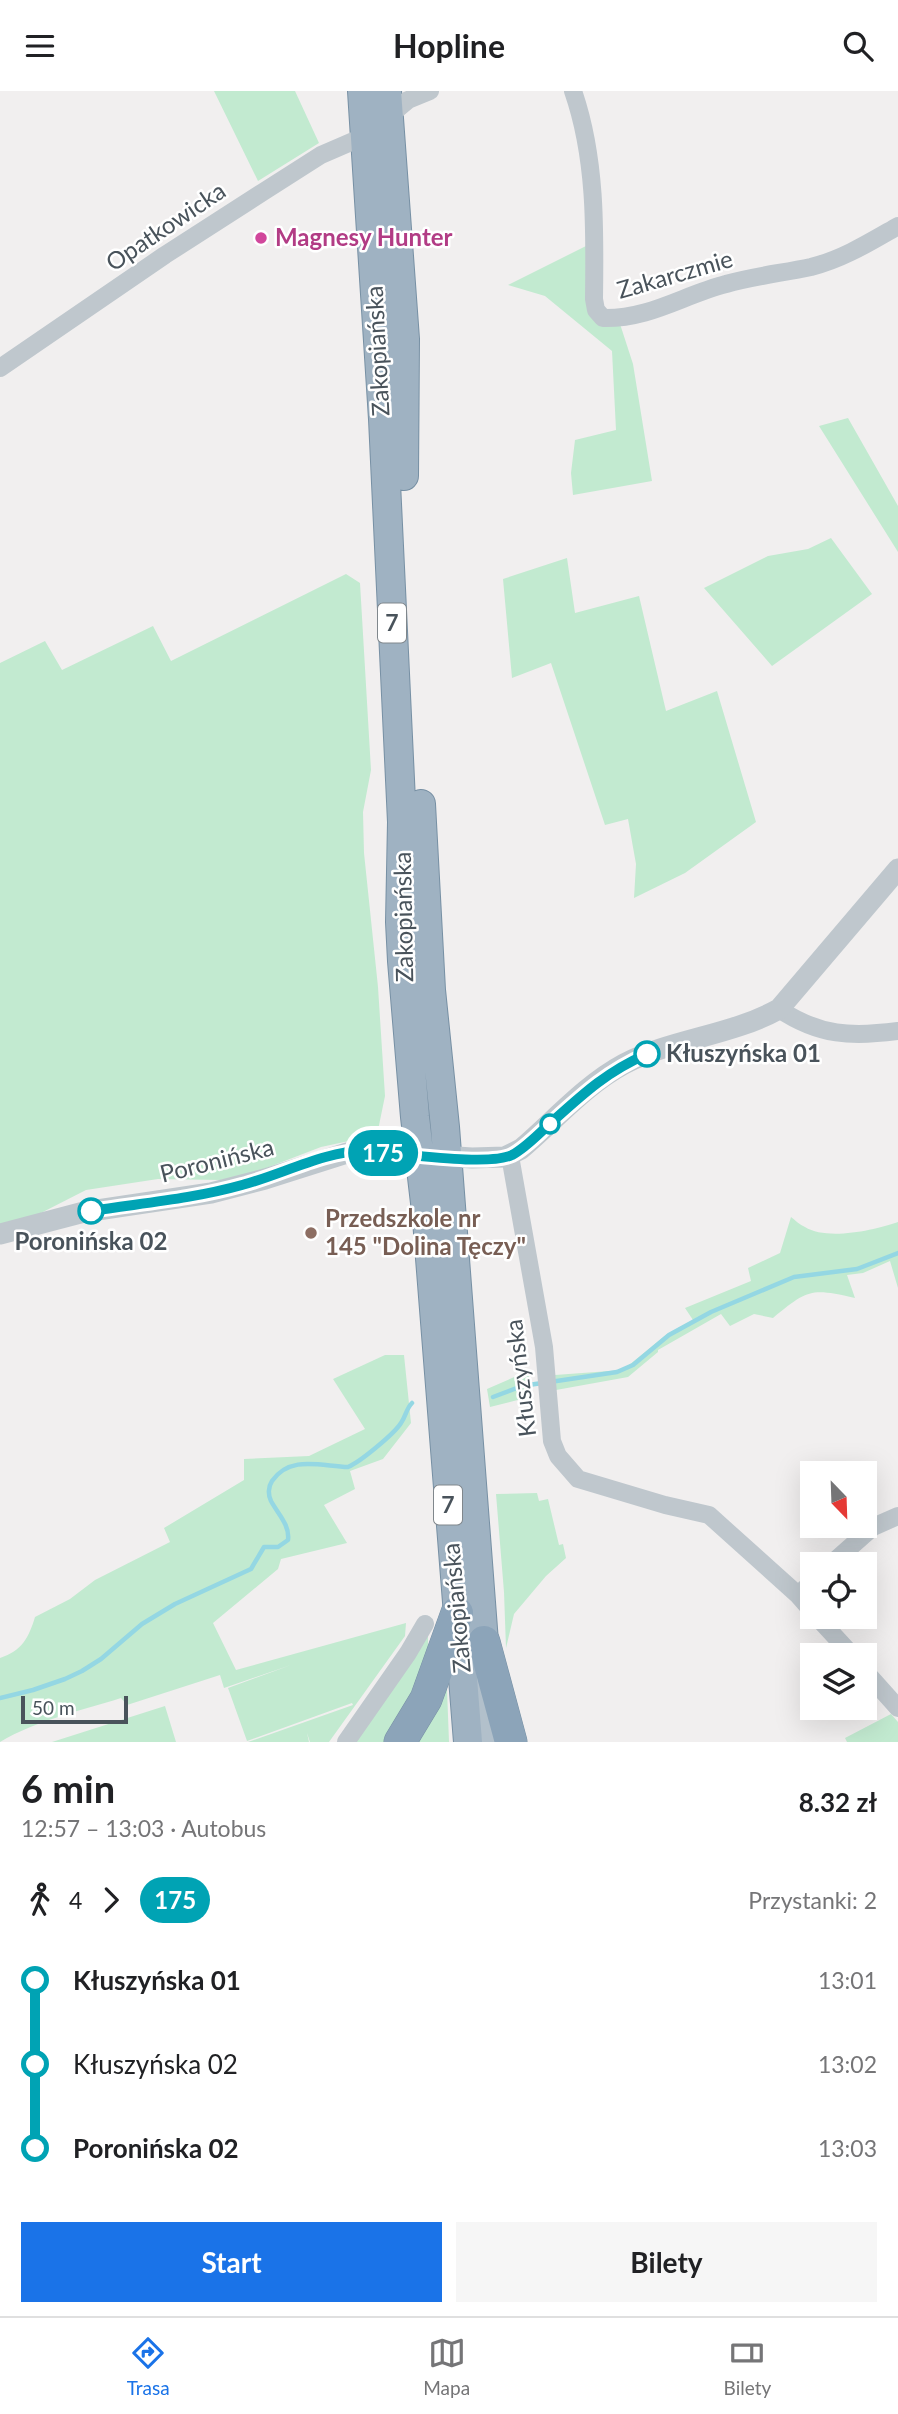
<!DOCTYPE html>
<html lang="pl">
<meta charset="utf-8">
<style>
:root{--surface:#fff;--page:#f6f6f6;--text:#202124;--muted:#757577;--line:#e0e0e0;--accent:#1a73e8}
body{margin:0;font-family:Lato,sans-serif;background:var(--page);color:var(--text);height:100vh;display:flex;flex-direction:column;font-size:26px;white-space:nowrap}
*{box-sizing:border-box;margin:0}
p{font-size:23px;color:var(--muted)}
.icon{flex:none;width:38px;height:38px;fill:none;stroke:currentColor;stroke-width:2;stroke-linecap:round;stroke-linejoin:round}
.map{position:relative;height:1651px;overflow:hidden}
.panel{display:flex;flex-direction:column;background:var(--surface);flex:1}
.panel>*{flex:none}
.badge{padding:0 14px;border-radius:23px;font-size:24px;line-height:46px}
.needle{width:46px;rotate:157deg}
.buttons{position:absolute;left:800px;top:1370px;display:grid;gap:14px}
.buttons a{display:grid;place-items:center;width:77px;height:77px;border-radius:0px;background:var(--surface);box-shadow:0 7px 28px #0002;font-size:35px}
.scale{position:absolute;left:21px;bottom:18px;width:107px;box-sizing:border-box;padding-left:7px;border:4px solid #49535b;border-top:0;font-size:19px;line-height:24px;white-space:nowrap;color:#49535b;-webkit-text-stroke:5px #fff;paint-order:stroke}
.map>.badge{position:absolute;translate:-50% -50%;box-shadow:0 0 0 4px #fff}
.legs{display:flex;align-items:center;gap:10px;height:77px;padding:0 21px;font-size:23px}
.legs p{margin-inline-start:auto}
.head{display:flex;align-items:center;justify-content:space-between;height:119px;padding:0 21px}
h1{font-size:38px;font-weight:700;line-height:52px}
.button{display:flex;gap:14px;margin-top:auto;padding:14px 21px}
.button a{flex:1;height:80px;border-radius:0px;background:var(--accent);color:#fff;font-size:28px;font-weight:700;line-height:80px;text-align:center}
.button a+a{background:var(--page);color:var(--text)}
ul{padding:0 21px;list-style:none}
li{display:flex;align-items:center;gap:24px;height:84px;font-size:26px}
li i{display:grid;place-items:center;width:10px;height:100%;margin:0 9px;background:currentColor}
li i::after{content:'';width:18px;height:18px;margin:-9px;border:5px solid;border-radius:50%;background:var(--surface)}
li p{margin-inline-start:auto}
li:first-child i{background:linear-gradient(#0000 50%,currentColor 0)}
li:last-child i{background:linear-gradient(currentColor 50%,#0000 0)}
header{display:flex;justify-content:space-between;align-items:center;height:91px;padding:0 21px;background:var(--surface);font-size:32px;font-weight:700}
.menu{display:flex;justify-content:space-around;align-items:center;height:98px;border-top:2px solid var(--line);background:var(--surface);font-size:19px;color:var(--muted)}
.menu a{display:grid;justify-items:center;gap:4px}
.menu .selected{color:var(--accent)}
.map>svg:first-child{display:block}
.green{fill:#c2ead0}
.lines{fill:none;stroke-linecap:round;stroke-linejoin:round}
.stream{stroke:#94d7e3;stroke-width:4.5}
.trunk-casing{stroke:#7790a4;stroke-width:30}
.motorway-casing{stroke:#7790a4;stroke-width:33}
.minor{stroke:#bfc7cd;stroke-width:18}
.tertiary{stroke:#bfc7cd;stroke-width:21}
.primary{stroke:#b2c0cb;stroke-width:26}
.trunk{stroke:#9fb2c2;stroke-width:28}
.motorway{stroke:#8ca4b9;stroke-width:32}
.line-1-casing{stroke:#fff;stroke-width:16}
.line-1{stroke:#00a3b4;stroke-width:10}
.hotel-dot{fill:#d1479c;stroke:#fff;stroke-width:2.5}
.stop-1-dot{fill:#fff;stroke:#00a3b4;stroke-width:3.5}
.education-dot{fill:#8d6e63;stroke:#fff;stroke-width:2.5}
.labels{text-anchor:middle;stroke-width:5;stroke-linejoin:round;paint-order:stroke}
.shield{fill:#fff;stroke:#80878c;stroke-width:2}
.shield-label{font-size:23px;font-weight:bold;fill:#49535b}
.street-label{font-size:24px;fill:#49535b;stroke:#fff}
.hotel-label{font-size:24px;font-weight:bold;fill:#b23c85;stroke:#fff;text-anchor:start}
.stop-label{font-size:24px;font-weight:bold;fill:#49535b;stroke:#fff;text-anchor:start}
.education-label{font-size:24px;font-weight:bold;fill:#785e54;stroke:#fff;text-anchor:start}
</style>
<header><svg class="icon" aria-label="menu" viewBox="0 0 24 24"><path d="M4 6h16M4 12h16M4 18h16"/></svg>Hopline<svg class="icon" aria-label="search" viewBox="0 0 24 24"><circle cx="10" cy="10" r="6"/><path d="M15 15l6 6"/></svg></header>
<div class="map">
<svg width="898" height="1651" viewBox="0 0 898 1651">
<rect width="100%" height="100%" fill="#f1efef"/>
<path class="green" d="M 214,0 L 295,0 L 319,52 L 258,90 Z
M 588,154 L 590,210 L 619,231 L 621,236 L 633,273 L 652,390 L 573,404 L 571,382 L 575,349 L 616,339 L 612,260 L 545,205 L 508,194 Z
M 848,327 L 898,415 L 898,461 L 819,335 Z
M 831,447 L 872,503 L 772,575 L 704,497 L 768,465 L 808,458 Z
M 567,467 L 575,522 L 639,505 L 666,620 L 717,600 L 756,731 L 685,782 L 634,807 L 636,773 L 628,728 L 605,734 L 551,572 L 512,587 L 503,488 Z
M 346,483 L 360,492 L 371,679 L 363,721 L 364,762 L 378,896 L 385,1005 L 377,1044 L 321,1056 L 251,1083 L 221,1089 L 158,1088 L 86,1099 L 39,1123 L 0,1134 L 0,572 L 45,550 L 62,579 L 153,535 L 171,570 Z
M 791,1126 C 795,1129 800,1134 805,1136 C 827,1150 875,1139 898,1131 L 898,1197 L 890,1170 L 863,1182 L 847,1184 L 855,1207 C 811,1197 808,1198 773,1227 L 754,1223 L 730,1235 L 721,1223 L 658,1259 L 658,1261 L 628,1286 L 556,1299 L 555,1284 L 623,1279 L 667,1243 L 693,1229 L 685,1217 L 751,1190 L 748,1177 L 780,1162 Z
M 385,1264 L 404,1264 L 411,1332 L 383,1368 L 350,1380 L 355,1398 L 324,1414 L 347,1452 L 281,1468 L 278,1478 L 213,1532 L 236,1579 L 406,1532 L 405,1545 L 329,1651 L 310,1651 L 307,1642 L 309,1651 L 248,1651 L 353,1614 L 352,1612 L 247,1650 L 228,1597 L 291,1574 L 224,1597 L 220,1584 L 127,1614 L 121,1607 C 80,1620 37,1629 0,1651 L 0,1567 C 22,1560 29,1546 35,1526 L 70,1508 L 95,1489 L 170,1451 L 164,1437 L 244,1389 L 244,1368 L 309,1365 L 365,1338 L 333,1288 Z
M 528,1280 L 533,1305 L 490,1316 L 487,1298 Z
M 537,1402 L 539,1410 L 548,1408 L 559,1454 L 563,1453 L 566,1467 L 546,1485 L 514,1523 L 506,1557 L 504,1501 L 496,1403 Z
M 428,1542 L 428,1577 L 385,1651 L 354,1651 Z
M 444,1594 L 447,1598 L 449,1651 L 410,1651 Z
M 165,1615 L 176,1651 L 52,1651 Z
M 891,1623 L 898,1631 L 898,1651 L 847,1651 L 845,1647 Z"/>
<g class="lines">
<path class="stream" d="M 550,1291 L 617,1281 L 633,1274 L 669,1244 L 711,1221 L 794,1186 L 857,1178 L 898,1162
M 493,1306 L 522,1295 L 542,1292
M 0,1607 L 33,1599 L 65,1588 L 82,1580 L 101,1568 L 142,1533 L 175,1513 L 251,1478 L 264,1456 L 278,1456 L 288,1449 C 290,1434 278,1423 271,1410 C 268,1404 268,1396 272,1390 C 290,1364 320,1375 348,1376 C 360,1371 394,1343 401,1332 C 406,1325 406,1318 412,1312"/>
<defs>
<path id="trunk" d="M 362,0 L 383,328 L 402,731 L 400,831 L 402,870 L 415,1026 L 427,1129 L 468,1651
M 387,0 L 405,248 L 404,385
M 421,713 L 431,899 L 445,1036 L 484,1551"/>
<path id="motorway" d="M 484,1551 L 511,1651
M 400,1651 L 426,1608 L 457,1522"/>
</defs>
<use href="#trunk" class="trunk-casing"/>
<use href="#motorway" class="motorway-casing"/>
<path class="minor" d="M 573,0 C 596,66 595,138 594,208 L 596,219 L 603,227 C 650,228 683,204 726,193 C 754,185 783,182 811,176 C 843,168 870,151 898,135
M 0,277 L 165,164 L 263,101 L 321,64 L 365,45 L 408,9 L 430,0
M 779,918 C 819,945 852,946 898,940
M 510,1065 L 544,1256 L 552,1350 L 558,1365 L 578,1388 L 665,1414 L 709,1424 L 798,1504 L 812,1520
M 830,1474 L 873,1436 L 898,1425
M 798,1504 L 812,1491
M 817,1526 L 852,1564
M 864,1579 L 898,1617
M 346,1651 L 408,1562 L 425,1533"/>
<path class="tertiary" d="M 0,1143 L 84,1121 L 211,1102 L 265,1088 L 347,1062 L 365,1060 L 472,1067 L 505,1066 L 521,1058 C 554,1030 585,994 624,973 C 672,948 730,945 779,918 L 898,778"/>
<path class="primary" d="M 483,1576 L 486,1651"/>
<use href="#trunk" class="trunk"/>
<use href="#motorway" class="motorway"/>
</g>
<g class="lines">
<defs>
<path id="line-1" d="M 91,1120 C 142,1112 192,1108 242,1094 C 278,1085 328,1059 364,1060 C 397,1061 486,1076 512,1064 C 527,1056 540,1041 553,1030 C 584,1002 608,980 647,963"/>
</defs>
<use href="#line-1" class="line-1-casing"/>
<use href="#line-1" class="line-1"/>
</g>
<circle class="hotel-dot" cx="261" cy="147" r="7"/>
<g class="stop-1-dot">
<circle cx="647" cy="963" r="12"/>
<circle cx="550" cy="1033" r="9"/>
<circle cx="91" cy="1120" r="12"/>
</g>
<circle class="education-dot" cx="311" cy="1142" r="7"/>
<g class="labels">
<g class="shield">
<rect x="378" y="512.5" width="28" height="39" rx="5"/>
<rect x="434" y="1394.5" width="28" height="39" rx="5"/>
</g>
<g class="shield-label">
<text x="392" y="540">7</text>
<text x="448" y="1422">7</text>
</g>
<g class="street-label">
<text transform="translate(166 136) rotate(-34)" y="8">Opatkowicka</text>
<text transform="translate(675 184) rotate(-16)" y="8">Zakarczmie</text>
<text transform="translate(378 260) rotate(-93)" y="8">Zakopiańska</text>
<text transform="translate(404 826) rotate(-91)" y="8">Zakopiańska</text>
<text transform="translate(217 1070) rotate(-14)" y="8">Poronińska</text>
<text transform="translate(521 1287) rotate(-97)" y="8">Kłuszyńska</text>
<text transform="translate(457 1517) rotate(-95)" y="8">Zakopiańska</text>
</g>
<g class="hotel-label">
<text x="275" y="155">Magnesy Hunter</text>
</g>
<g class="stop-label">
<text x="666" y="971">Kłuszyńska 01</text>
<text x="91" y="1159" text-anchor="middle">Poronińska 02</text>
</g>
<g class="education-label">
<text x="325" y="1136">Przedszkole nr<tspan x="325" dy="28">145 "Dolina Tęczy"</tspan></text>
</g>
</g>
</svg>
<div class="buttons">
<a><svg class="needle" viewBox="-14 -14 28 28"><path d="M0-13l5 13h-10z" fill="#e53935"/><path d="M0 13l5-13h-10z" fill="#757577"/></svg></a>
<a><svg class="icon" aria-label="locate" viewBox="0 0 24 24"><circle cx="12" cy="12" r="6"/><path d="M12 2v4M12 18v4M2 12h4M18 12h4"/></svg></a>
<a><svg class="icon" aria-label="layers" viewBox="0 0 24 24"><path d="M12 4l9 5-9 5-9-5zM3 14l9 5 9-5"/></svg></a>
</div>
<div class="scale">50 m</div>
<b class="badge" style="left:383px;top:1062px;background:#00a3b4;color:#fff">175</b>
</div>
<section class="panel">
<div class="head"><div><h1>6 min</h1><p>12:57 – 13:03 · Autobus</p></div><b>8.32 zł</b></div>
<div class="legs"><svg class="icon" aria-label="walk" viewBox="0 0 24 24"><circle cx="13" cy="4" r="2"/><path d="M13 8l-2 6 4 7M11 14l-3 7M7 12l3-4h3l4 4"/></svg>4<svg class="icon" aria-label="forward" viewBox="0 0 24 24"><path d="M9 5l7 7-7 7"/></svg><b class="badge" style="background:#00a3b4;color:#fff">175</b><p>Przystanki: 2</p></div>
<ul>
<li><i style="color:#00a3b4"></i><b>Kłuszyńska 01</b><p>13:01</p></li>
<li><i style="color:#00a3b4"></i><span>Kłuszyńska 02</span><p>13:02</p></li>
<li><i style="color:#00a3b4"></i><b>Poronińska 02</b><p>13:03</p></li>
</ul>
<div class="button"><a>Start</a><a>Bilety</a></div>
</section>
<nav class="menu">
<a class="selected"><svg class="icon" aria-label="directions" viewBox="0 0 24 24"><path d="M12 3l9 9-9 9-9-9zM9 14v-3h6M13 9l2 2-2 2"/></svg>Trasa</a>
<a><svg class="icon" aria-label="map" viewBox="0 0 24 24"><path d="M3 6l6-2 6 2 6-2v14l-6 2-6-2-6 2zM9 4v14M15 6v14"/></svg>Mapa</a>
<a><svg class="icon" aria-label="tickets" viewBox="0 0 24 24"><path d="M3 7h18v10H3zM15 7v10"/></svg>Bilety</a>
</nav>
